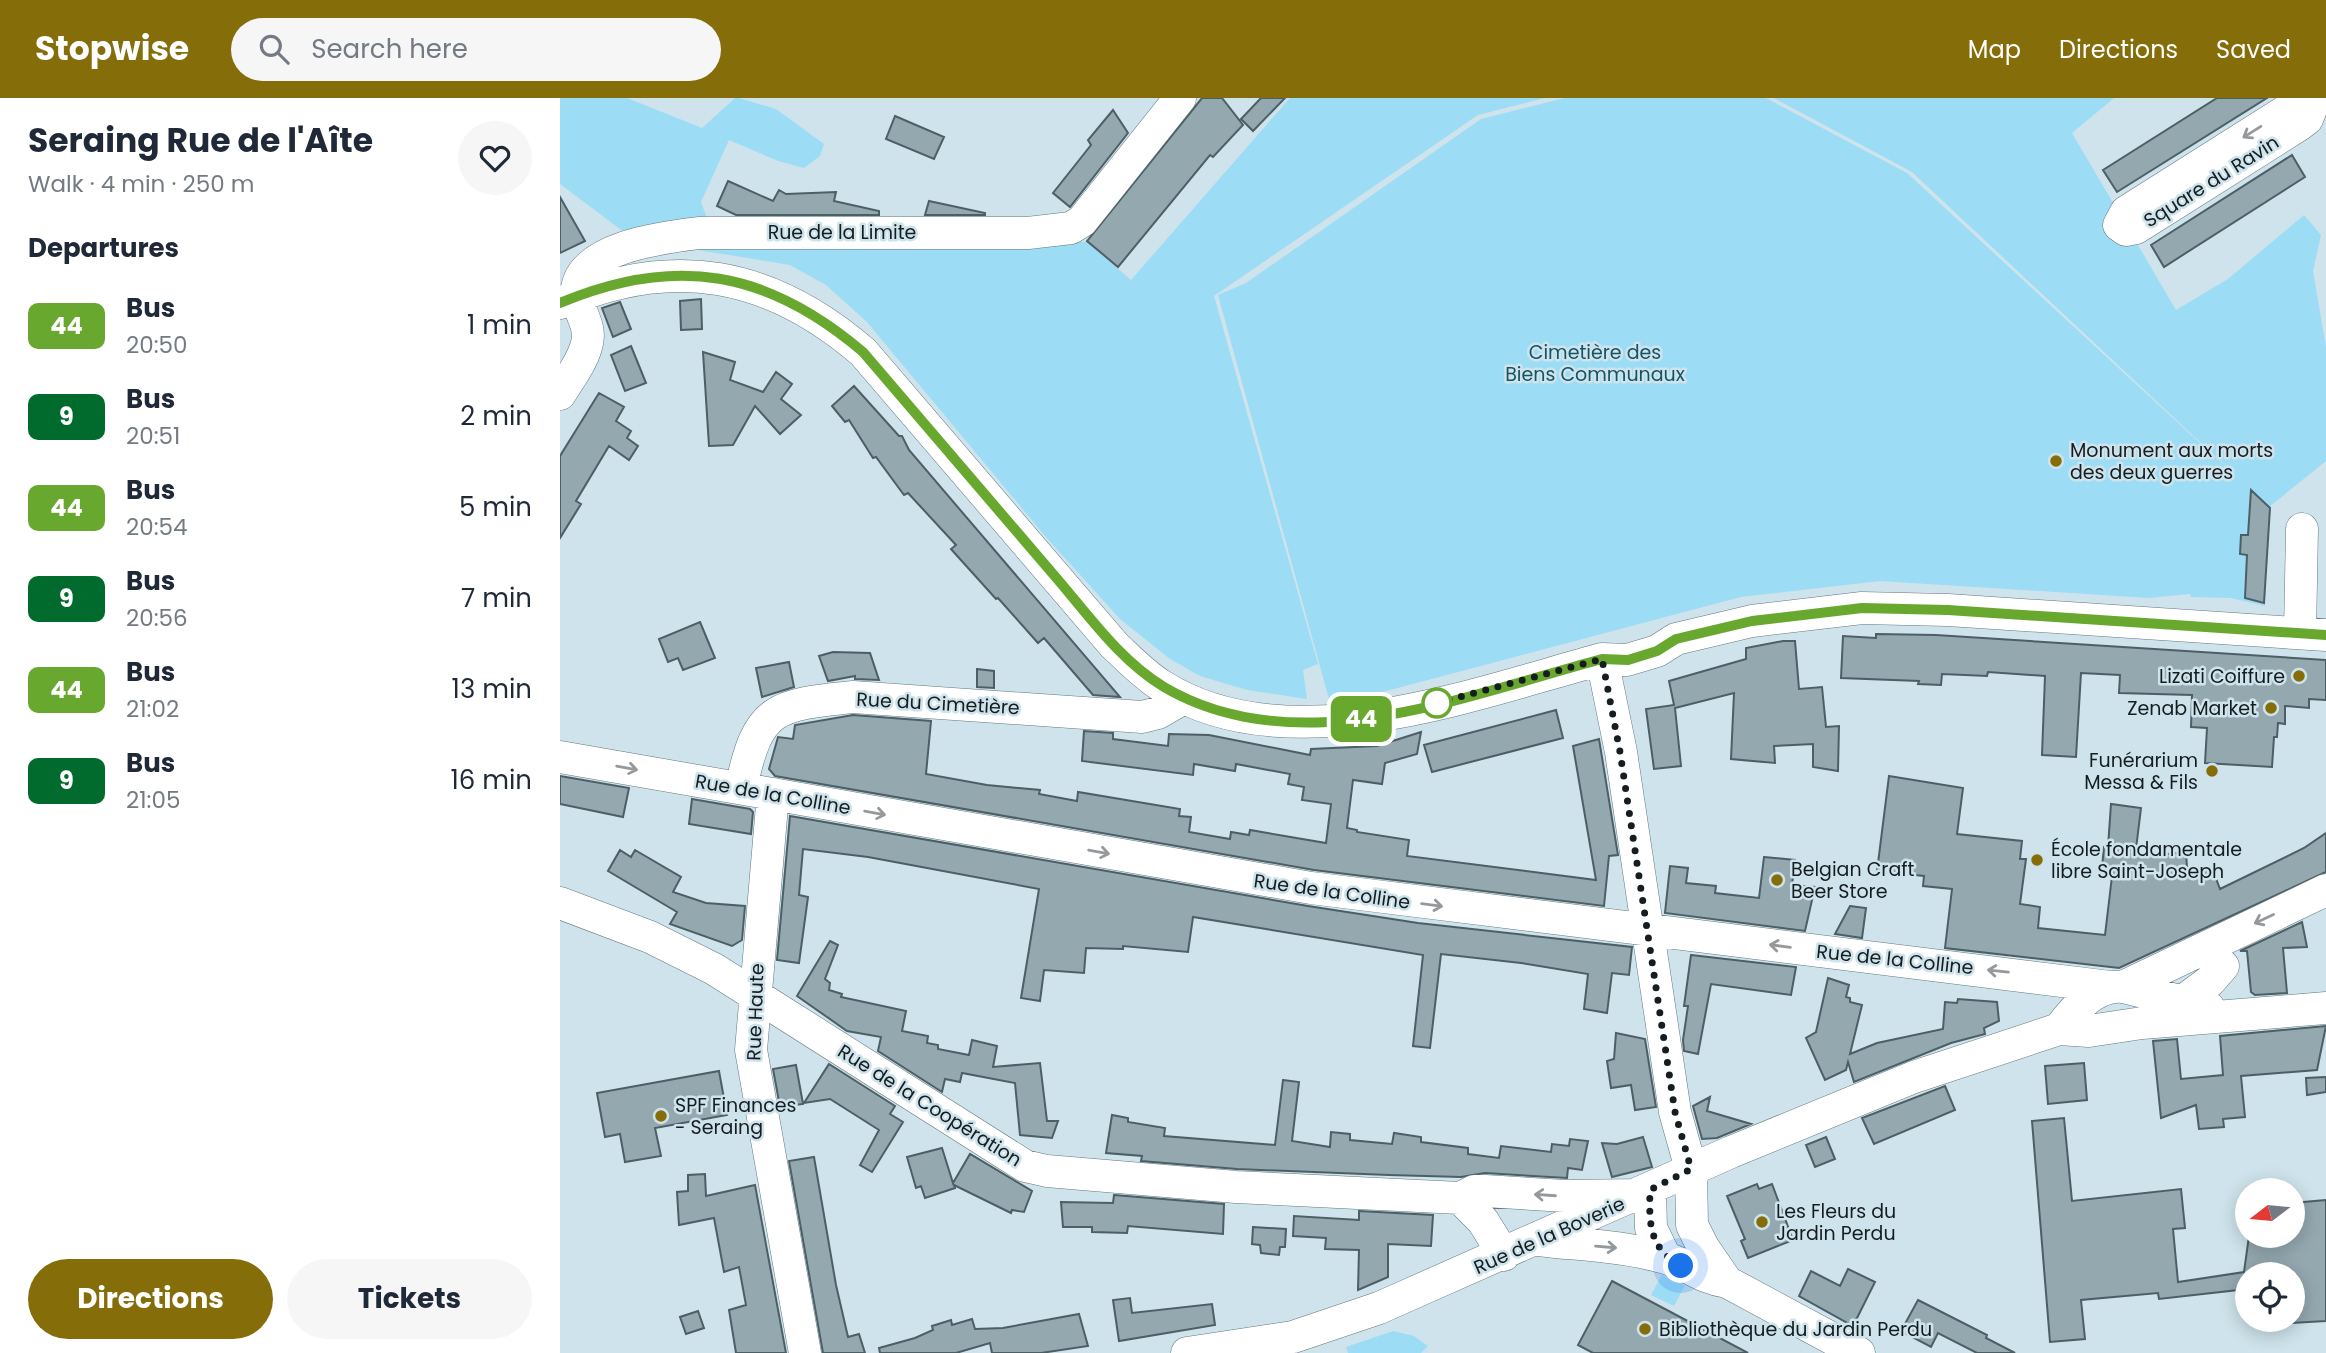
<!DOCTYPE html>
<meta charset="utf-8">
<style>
:root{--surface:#fff;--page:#f6f6f7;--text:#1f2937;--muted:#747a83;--accent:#856d0a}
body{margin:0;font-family:Poppins,sans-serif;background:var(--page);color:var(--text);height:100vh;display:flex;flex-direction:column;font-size:26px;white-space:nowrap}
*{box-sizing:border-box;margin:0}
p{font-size:23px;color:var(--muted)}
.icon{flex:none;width:38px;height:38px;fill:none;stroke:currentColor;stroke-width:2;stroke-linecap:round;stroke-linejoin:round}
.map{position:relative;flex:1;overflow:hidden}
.details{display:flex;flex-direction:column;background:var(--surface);width:560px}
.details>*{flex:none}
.badge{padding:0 14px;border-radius:10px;font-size:24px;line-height:46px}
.needle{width:46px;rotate:254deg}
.buttons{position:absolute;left:1675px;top:1080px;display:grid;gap:14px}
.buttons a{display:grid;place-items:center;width:70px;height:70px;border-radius:50%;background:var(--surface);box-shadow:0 4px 18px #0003;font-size:35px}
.you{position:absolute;width:35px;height:35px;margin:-18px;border:5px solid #fff;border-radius:50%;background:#1a73e8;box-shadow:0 0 0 10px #1a73e833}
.map>.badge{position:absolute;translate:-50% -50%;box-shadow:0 0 0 4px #fff}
h2{padding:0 28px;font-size:26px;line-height:63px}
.round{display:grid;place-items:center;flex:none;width:74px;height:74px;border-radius:37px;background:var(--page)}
.headline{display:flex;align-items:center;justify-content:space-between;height:119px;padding:0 28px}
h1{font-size:33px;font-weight:700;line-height:52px}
.action{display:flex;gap:14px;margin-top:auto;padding:14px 28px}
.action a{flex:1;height:80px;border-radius:42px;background:var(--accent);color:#fff;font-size:28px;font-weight:700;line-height:80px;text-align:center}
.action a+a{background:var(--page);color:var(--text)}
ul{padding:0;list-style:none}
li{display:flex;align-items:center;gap:21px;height:91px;padding:0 28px}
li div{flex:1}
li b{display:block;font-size:26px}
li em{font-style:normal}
li .badge{min-width:77px;font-weight:700;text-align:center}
header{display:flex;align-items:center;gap:42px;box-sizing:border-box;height:98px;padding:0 35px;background:var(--accent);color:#fff}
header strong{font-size:33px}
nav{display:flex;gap:38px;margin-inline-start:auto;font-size:24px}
.search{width:490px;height:63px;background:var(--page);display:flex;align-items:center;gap:18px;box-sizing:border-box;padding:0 24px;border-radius:38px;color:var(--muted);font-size:26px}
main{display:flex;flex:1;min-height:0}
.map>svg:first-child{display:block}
.green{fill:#9cddf5}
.building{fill:#94a8b0;stroke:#4c5f66;stroke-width:2}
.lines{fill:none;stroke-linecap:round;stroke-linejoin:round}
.minor-casing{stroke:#657880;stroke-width:33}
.minor{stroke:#fff;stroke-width:32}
.oneway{stroke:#96999b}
.line-casing{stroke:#fff;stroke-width:16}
.line{stroke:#69a82f;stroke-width:10}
.walk{stroke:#161d20;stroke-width:7;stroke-dasharray:0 12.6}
.poi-dot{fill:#856d0a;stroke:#cee3eb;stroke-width:2.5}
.stop-dot{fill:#fff;stroke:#69a82f;stroke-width:3.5}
.labels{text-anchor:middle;stroke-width:5;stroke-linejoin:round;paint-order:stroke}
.street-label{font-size:19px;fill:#161d20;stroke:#cee3eb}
.park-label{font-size:19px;fill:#155366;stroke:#cee3eb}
.poi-label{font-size:19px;fill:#161d20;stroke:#cee3eb;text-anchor:start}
</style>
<header>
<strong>Stopwise</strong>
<div class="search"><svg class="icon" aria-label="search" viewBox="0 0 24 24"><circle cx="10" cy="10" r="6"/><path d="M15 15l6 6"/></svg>Search here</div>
<nav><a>Map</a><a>Directions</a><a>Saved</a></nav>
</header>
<main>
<section class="details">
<div class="headline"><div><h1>Seraing Rue de l'Aîte</h1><p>Walk · 4 min · 250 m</p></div><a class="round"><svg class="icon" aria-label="heart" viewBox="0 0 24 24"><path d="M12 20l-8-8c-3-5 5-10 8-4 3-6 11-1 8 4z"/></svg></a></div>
<h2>Departures</h2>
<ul>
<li><span class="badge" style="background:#69a82f;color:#fff">44</span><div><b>Bus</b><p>20:50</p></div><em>1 min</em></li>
<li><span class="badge" style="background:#006b2d;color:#fff">9</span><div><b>Bus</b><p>20:51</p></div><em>2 min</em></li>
<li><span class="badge" style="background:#69a82f;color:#fff">44</span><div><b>Bus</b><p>20:54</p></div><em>5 min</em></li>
<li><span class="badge" style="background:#006b2d;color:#fff">9</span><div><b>Bus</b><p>20:56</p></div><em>7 min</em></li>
<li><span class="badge" style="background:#69a82f;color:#fff">44</span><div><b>Bus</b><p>21:02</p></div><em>13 min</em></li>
<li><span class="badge" style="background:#006b2d;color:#fff">9</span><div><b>Bus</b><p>21:05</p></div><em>16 min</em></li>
</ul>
<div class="action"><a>Directions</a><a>Tickets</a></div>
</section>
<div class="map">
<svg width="1766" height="1255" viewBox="0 0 1766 1255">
<rect width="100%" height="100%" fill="#cee3eb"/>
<path class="green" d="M 0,0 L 67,0 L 142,30 L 175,0 L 179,0 L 216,11 L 264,46 L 260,58 L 244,70 L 218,63 L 169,42 L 141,104 L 156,145 L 330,141 L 527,144 L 571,182 L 730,0 L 985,0 L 918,17 L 654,198 L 758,566 L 743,572 L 747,601 L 687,592 L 640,578 L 610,561 L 560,521 L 485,438 L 307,224 L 266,187 L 230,167 L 126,150 L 68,137 L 0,86 Z
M 1005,0 L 1206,0 L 1347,75 L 1691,392 L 1352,74 L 1214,0 L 1554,0 L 1512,35 L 1616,212 L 1668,181 L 1744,117 L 1761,137 L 1753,173 L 1766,249 L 1766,363 L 1709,409 L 1705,508 L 1671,500 L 1631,499 L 1630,496 L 1589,500 L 1320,483 L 1181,499 L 800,600 L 769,601 L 658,197 L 686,185 L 921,21 Z
M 1102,1177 L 1125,1187 L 1114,1208 L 1091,1197 Z
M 833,1233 L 854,1238 L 868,1248 L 861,1255 L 788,1255 L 786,1249 Z"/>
<path class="building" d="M 642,0 L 662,0 L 683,27 L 653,59 L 650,57 L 558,169 L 527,143 Z
M 701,0 L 725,0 L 693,33 L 681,21 Z
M 1657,0 L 1707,0 L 1557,94 L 1543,72 Z
M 553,12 L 568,35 L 510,109 L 493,95 L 531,47 L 528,42 Z
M 335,18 L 384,39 L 374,61 L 326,41 Z
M 1732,57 L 1745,79 L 1604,169 L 1591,147 Z
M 168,83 L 213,103 L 219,92 L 226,96 L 276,94 L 274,103 L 319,113 L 319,117 L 176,117 L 157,108 Z
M 0,99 L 25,143 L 0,155 Z
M 369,103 L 425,115 L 425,117 L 365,117 Z
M 141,201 L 142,231 L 121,232 L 120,203 Z
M 60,204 L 71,231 L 53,239 L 42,210 Z
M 71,248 L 86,285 L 65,293 L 51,257 Z
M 143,254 L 175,264 L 170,282 L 203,294 L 216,274 L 232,286 L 221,301 L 241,317 L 220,336 L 195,308 L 173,347 L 149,348 Z
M 294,288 L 339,338 L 342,338 L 349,352 L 560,599 L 533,597 L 484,540 L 478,545 L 438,500 L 436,501 L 391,451 L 396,447 L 348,395 L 344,397 L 316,359 L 313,360 L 289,322 L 285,324 L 272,308 Z
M 39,295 L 64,309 L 56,323 L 71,333 L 67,340 L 78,348 L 69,362 L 49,348 L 16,403 L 21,406 L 0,440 L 0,358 Z
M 1691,392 L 1710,410 L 1704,505 L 1685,500 L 1687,457 L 1680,456 L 1681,437 L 1688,437 Z
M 140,524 L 155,560 L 123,572 L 118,560 L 108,564 L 99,541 Z
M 1316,536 L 1376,537 L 1766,562 L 1766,602 L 1749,601 L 1749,610 L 1725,608 L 1725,626 L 1718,625 L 1717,639 L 1714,639 L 1712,669 L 1645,665 L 1647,630 L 1631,629 L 1632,597 L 1559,595 L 1560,577 L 1521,575 L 1516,659 L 1482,657 L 1485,578 L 1428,574 L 1427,578 L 1382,576 L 1381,587 L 1358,586 L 1359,583 L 1281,580 L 1283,538 L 1316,540 Z
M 1223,543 L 1235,543 L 1239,591 L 1262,589 L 1266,629 L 1279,628 L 1278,673 L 1253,669 L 1253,646 L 1214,648 L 1215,665 L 1171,661 L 1174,595 L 1115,610 L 1121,668 L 1094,671 L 1086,611 L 1114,607 L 1109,583 L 1186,561 L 1186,550 Z
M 273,554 L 310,555 L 319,582 L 295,581 L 295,578 L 268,583 L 259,558 Z
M 229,564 L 234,589 L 202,599 L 196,570 Z
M 417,571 L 434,573 L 434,590 L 417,589 Z
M 996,612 L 1003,640 L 872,674 L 864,647 Z
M 293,617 L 371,623 L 366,676 L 427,687 L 480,692 L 479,696 L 517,703 L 518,694 L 620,711 L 619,718 L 631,719 L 629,734 L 670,741 L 671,734 L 689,737 L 690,732 L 766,745 L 771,706 L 742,702 L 744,689 L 728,686 L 730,676 L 676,666 L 675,673 L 634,666 L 633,677 L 522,663 L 524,633 L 553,635 L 553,641 L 608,648 L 609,636 L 649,637 L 750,657 L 751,651 L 817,648 L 861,634 L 857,656 L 825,665 L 822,686 L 793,682 L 787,730 L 797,732 L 797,734 L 849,742 L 847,758 L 1036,782 L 1013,648 L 1039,641 L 1058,757 L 1049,758 L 1044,808 L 754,772 L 215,678 L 209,671 L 218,639 L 233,641 L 235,627 Z
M 0,678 L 69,690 L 63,719 L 0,706 Z
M 1329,678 L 1403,690 L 1397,736 L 1462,743 L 1460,761 L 1466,761 L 1460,806 L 1480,809 L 1478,830 L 1545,837 L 1553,770 L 1542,769 L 1544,749 L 1548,749 L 1551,706 L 1581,710 L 1575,759 L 1626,754 L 1627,769 L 1652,770 L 1660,791 L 1744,750 L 1766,735 L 1766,774 L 1559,870 L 1385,850 L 1392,791 L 1363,788 L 1364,778 L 1317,773 Z
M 132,701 L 190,711 L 193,714 L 191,736 L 129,726 Z
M 230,718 L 748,808 L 858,825 L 1072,849 L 1069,877 L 1052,875 L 1047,915 L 1024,911 L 1028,876 L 961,865 L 881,856 L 870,950 L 853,948 L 863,857 L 633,819 L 628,854 L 563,848 L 563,851 L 526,850 L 524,875 L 484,872 L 480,903 L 461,900 L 479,791 L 308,759 L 243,751 L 239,797 L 248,799 L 239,865 L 217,862 Z
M 60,752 L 71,759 L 75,752 L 121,779 L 113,794 L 146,805 L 185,808 L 182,842 L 172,848 L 110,826 L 117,814 L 48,773 Z
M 1204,759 L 1235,762 L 1232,787 L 1255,789 L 1245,833 L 1105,815 L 1110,768 L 1128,770 L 1126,785 L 1156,788 L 1155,795 L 1199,800 Z
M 1290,808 L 1306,810 L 1302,840 L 1275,836 Z
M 1742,824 L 1747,849 L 1723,850 L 1727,895 L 1695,897 L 1691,894 L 1687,853 L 1680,853 Z
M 270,843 L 278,847 L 265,881 L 270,885 L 269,892 L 282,896 L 281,899 L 346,913 L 342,933 L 368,938 L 367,945 L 378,947 L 378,951 L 409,957 L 412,942 L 437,948 L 433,969 L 480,965 L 487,1023 L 498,1023 L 492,1040 L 460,1037 L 455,985 L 402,975 L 400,984 L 385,981 L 382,994 L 318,953 L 321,939 L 287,933 L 237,898 Z
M 1131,857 L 1236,869 L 1231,897 L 1151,886 L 1138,956 L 1124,953 L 1123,942 L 1128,908 L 1124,908 Z
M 1268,880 L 1289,887 L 1286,899 L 1290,900 L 1290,904 L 1302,907 L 1290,956 L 1317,945 L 1383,931 L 1385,904 L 1397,905 L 1398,901 L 1437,904 L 1439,923 L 1424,930 L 1425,936 L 1391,945 L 1294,984 L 1288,964 L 1286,972 L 1265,982 L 1246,940 L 1256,934 Z
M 1766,928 L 1757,972 L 1681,978 L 1685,1019 L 1663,1021 L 1664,1029 L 1639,1031 L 1636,1007 L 1601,1020 L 1593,943 L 1617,941 L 1621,981 L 1663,977 L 1660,938 Z
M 1056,935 L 1085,941 L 1096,1009 L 1075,1012 L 1071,987 L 1051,990 L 1047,963 L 1054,961 Z
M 1524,965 L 1527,1002 L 1488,1006 L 1485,968 Z
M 269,966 L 335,1008 L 330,1016 L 343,1024 L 312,1074 L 300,1067 L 319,1032 L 270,1001 L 244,1005 Z
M 236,967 L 243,1006 L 220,1009 L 213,971 Z
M 159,973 L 167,1017 L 95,1030 L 101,1058 L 65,1064 L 60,1036 L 45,1039 L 37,995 Z
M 1766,979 L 1766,994 L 1747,997 L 1746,980 Z
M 723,982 L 739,984 L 732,1043 L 770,1049 L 771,1034 L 790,1036 L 790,1042 L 832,1046 L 834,1035 L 861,1039 L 861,1044 L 908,1050 L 908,1056 L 939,1060 L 941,1048 L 991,1054 L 992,1046 L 1009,1048 L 1010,1041 L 1028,1043 L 1022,1072 L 1008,1070 L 1007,1080 L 925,1075 L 901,1079 L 829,1077 L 677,1071 L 581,1063 L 582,1058 L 546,1055 L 552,1017 L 568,1020 L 568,1024 L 605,1030 L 604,1038 L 715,1047 Z
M 1385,988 L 1395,1012 L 1314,1046 L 1302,1020 Z
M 1150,999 L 1147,1013 L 1191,1026 L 1157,1040 L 1142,1041 L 1133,1008 Z
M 1504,1020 L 1512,1103 L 1621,1091 L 1625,1130 L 1613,1131 L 1618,1184 L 1684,1174 L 1689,1138 L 1732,1138 L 1732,1105 L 1766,1102 L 1766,1223 L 1732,1225 L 1732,1176 L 1687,1176 L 1687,1191 L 1599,1201 L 1598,1195 L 1521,1202 L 1525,1241 L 1490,1244 L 1472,1023 Z
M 1083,1039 L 1092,1069 L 1052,1079 L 1042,1045 L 1057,1046 Z
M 1266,1039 L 1275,1061 L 1255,1069 L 1246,1047 Z
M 382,1050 L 393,1085 L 410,1056 L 472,1093 L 464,1114 L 452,1112 L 451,1115 L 394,1087 L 395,1090 L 365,1100 L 361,1088 L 356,1090 L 347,1059 Z
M 254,1059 L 276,1187 L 288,1239 L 299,1236 L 305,1255 L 263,1255 L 229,1063 Z
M 145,1076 L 146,1098 L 195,1087 L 226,1255 L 176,1255 L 169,1212 L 186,1207 L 179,1169 L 164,1174 L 154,1120 L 119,1127 L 117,1094 L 128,1093 L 128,1077 Z
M 1197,1086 L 1199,1091 L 1212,1086 L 1233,1142 L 1188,1160 L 1181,1143 L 1185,1141 L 1167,1098 Z
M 554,1097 L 664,1106 L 663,1136 L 568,1128 L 567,1135 L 532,1134 L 532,1129 L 503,1129 L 501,1104 L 553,1105 Z
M 799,1113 L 873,1117 L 871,1148 L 828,1146 L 828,1179 L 798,1192 L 799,1152 L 765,1151 L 766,1140 L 733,1138 L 734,1118 L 799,1122 Z
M 693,1129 L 726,1131 L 725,1149 L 720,1149 L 719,1157 L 701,1155 L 700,1147 L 692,1146 Z
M 1288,1171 L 1315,1184 L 1293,1228 L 1239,1198 L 1251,1173 L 1280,1188 Z
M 1052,1183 L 1188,1255 L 1033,1255 L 1018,1247 Z
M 570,1200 L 572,1215 L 652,1206 L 655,1227 L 559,1243 L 553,1202 Z
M 1358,1202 L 1427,1237 L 1426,1240 L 1455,1255 L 1417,1255 L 1378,1235 L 1371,1249 L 1341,1233 Z
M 138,1213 L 144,1230 L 126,1236 L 120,1219 Z
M 519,1216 L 528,1248 L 481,1255 L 432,1255 L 430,1245 L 396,1255 L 320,1255 L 319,1250 L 355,1240 L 373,1232 L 372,1228 L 391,1222 L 392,1227 L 412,1221 L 415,1231 L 443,1230 Z"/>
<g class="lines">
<defs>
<path id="minor" d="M 1753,6 L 1747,21 L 1739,27 L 1576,130 L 1566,132 L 1559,127 L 1566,114 L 1729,11 L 1753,6 L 1763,0
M 0,205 C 113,156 210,174 303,254 L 554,547 C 569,561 584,577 602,588 C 727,667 912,596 1042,561 L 1067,562 L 1097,553 L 1116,541 L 1192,523 L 1302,510 L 1388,512 L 1766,537
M 0,296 C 9,281 21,266 26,249 C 33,229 19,216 17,198 C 13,149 106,139 140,135 L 468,135 L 511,130 L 522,123 L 620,0
M 1740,535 L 1742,431
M 1042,561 L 1061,654 L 1115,1014 L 1131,1071 L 1132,1127 L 1143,1149 L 1167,1184
M 0,659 L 751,790 L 1550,889
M 181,690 C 198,609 214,607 293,599 L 582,619 L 598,615 L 624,600
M 213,696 L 191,952 L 245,1255
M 0,805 L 90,839 L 154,871 L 465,1068 L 487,1073 L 676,1089 L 900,1100 L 914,1093 L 925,1093 L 1005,1098 L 1078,1097
M 1563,889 L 1766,792
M 1611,912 L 1650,883 L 1663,868
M 1499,931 L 1529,933 L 1582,925 L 1766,910
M 1499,931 C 1514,911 1536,886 1563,889 L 1649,910
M 1090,1092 L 1091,1130 L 1105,1159
M 900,1100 L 923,1123 L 944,1157
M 979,1142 C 1020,1147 1063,1148 1102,1159 C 1127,1165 1137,1179 1167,1184 L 1299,1255
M 627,1255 L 733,1239 L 819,1210 L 1171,1054 L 1354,979 L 1499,931"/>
</defs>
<use href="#minor" class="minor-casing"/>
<use href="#minor" class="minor"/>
</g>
<defs><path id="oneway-shaft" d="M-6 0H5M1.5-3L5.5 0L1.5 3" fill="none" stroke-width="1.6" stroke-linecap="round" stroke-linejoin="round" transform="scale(1.75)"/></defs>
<g class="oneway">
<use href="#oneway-shaft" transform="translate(1692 34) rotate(148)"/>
<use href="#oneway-shaft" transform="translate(67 670) rotate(10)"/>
<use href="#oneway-shaft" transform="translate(315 715) rotate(10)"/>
<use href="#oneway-shaft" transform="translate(539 754) rotate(10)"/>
<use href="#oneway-shaft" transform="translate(872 807) rotate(7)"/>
<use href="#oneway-shaft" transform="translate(1704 821) rotate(155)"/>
<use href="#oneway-shaft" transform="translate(1220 848) rotate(-173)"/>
<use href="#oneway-shaft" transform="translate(1438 873) rotate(-174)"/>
<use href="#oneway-shaft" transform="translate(985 1097) rotate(-176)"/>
<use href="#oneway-shaft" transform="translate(1046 1149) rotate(5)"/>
</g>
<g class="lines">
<defs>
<path id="line" d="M 0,205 C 116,156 208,173 303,254 C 366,328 429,402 493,476 C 527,515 559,562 604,589 C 653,618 712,627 768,624 C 856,620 956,584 1042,561 L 1068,562 L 1097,553 L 1116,541 L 1192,523 L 1302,510 L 1388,512 L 1766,537"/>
</defs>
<use href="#line" class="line-casing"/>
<use href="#line" class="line"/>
<path class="walk" d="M 877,605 L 1042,561 L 1060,654 L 1115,1014 L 1131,1071 L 1090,1092 C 1089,1126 1089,1150 1121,1168"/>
</g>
<g class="poi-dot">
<circle cx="1496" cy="363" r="7"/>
<circle cx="1739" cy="578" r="7"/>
<circle cx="1711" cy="610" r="7"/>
<circle cx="1652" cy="673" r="7"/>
<circle cx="1477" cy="762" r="7"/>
<circle cx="1217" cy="782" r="7"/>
<circle cx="101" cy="1018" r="7"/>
<circle cx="1202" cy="1124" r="7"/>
<circle cx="1085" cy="1231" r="7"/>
</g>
<circle class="stop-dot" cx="877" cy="605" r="14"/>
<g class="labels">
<g class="street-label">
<text transform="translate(1651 83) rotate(-32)" y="7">Square du Ravin</text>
<text x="282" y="141">Rue de la Limite</text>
<text transform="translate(378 605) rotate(3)" y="7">Rue du Cimetière</text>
<text transform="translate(213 696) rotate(10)" y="7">Rue de la Colline</text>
<text transform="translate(772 793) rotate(8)" y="7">Rue de la Colline</text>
<text transform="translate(1335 861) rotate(6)" y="7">Rue de la Colline</text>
<text transform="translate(195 914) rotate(-88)" y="7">Rue Haute</text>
<text transform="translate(370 1007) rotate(32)" y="7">Rue de la Coopération</text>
<text transform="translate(989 1137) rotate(-24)" y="7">Rue de la Boverie</text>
</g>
<g class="park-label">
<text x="1035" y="261">Cimetière des<tspan x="1035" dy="22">Biens Communaux</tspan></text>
</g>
<g class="poi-label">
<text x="1510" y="359">Monument aux morts<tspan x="1510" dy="22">des deux guerres</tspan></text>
<text x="1725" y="585" text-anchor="end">Lizati Coiffure</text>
<text x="1697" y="617" text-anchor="end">Zenab Market</text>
<text x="1638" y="669" text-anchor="end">Funérarium<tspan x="1638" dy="22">Messa &amp; Fils</tspan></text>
<text x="1491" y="758">École fondamentale<tspan x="1491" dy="22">libre Saint-Joseph</tspan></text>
<text x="1231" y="778">Belgian Craft<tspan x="1231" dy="22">Beer Store</tspan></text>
<text x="115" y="1014">SPF Finances<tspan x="115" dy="22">- Seraing</tspan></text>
<text x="1216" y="1120">Les Fleurs du<tspan x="1216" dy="22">Jardin Perdu</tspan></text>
<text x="1099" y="1238">Bibliothèque du Jardin Perdu</text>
</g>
</g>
</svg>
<div class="buttons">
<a><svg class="needle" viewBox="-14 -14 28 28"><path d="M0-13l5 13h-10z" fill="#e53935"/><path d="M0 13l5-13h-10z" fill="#747a83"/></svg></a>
<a><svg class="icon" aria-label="locate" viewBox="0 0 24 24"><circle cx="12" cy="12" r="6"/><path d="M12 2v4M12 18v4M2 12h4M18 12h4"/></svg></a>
</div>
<div class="you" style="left:1121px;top:1168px"></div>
<b class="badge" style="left:801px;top:621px;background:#69a82f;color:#fff">44</b>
</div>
</main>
